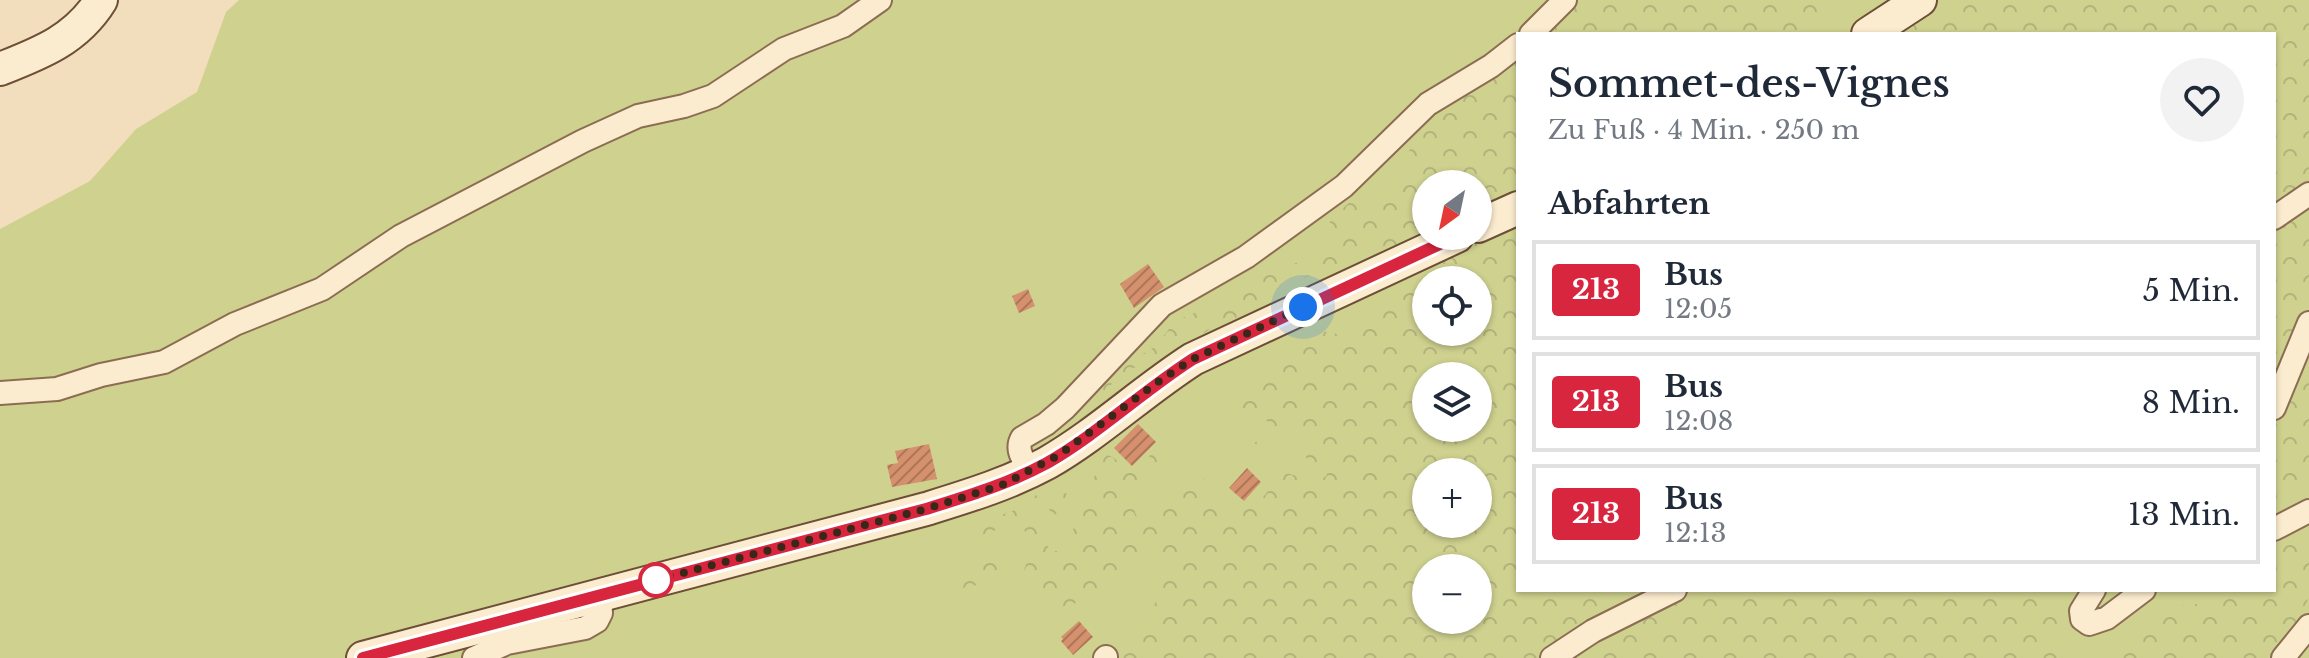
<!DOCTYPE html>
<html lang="de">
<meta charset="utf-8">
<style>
:root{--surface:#fff;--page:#f2f2f3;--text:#1f2937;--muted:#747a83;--line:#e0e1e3}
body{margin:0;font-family:"Libre Baskerville",serif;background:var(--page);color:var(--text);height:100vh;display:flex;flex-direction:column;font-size:30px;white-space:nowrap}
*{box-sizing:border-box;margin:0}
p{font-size:26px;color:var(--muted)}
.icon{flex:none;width:44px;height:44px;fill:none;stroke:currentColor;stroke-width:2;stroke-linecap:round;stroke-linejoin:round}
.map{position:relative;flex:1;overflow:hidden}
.sheet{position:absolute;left:1516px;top:32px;width:760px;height:560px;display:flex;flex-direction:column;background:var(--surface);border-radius:0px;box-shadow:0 2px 6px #0004}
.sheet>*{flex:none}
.badge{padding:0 16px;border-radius:6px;font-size:28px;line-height:52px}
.needle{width:52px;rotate:213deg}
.controls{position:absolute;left:1412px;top:170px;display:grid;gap:16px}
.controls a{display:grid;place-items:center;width:80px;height:80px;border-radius:50%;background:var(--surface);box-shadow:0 2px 6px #0004;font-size:40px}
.you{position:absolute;width:40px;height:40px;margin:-20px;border:6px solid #fff;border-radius:50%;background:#1a73e8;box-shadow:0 0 0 12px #1a73e833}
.map>.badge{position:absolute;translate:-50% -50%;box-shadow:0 0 0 4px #fff}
h2{padding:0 32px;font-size:30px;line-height:72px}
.round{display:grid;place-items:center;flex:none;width:84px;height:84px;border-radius:42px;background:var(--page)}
.head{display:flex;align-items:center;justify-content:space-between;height:136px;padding:0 32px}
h1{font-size:38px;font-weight:600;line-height:60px}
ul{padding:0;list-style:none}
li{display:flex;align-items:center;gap:24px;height:100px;margin:0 16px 12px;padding:0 16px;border:4px solid var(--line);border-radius:0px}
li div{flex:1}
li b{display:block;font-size:30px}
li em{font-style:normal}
li .badge{min-width:88px;font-weight:700;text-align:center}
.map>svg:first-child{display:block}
.green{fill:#cfd18f;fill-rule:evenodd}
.forest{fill:url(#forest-crowns);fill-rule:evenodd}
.building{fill:url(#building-hatch)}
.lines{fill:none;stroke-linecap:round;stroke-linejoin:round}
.street-casing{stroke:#8c6d53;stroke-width:26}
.secondary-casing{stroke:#6d4e37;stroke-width:36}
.street{stroke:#fceccf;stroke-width:22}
.secondary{stroke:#fceccf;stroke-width:32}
.line-casing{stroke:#fff;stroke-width:18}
.line{stroke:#d7263d;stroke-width:12}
.walk{stroke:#39271a;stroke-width:8;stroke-dasharray:0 14.4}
.stop-dot{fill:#fff;stroke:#d7263d;stroke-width:4}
</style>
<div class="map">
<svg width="2309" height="658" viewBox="0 0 2309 658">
<defs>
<pattern id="forest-crowns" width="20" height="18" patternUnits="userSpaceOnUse" patternTransform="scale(2)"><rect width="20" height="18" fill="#cfd18f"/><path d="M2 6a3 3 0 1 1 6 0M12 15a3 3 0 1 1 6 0" fill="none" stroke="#b2b37b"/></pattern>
<pattern id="building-hatch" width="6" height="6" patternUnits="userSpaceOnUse" patternTransform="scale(2)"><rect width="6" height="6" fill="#d5906d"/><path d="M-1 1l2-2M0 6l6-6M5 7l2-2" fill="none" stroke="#ae7659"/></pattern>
</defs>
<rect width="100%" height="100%" fill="#f2debc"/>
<path class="green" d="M 239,0 L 2309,0 L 2309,658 L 0,658 L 0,229 L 90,181 L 136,129 L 197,92 L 226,12 ZM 1518,34 L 2274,34 L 2274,590 L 1518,590 ZM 1426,184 L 1478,184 L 1478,236 L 1426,236 ZM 1426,280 L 1478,280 L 1478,332 L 1426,332 ZM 1426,376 L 1478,376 L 1478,428 L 1426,428 ZM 1426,472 L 1478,472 L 1478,524 L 1426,524 ZM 1426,568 L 1478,568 L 1478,620 L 1426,620 Z"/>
<path class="forest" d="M 1573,0 L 1868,0 L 1845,3 L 1813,34 L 1542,34 Z
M 1977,0 L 2309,0 L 2309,491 C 2291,483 2284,502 2274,515 L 2274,34 L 1903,34 C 1921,8 1953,17 1977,0 Z
M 1518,55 L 1518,590 L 2055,590 L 2065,610 C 2062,635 2048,643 2078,658 L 1118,658 C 1122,640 1128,639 1139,626 C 1153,610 1165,588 1168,568 L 1164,559 L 1153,555 C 1143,561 1138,568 1129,576 C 1123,581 1090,594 1082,594 C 1064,618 1060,626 1039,600 C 1032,593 1025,591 1020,582 C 1024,570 1030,556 1029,543 C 1027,520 1004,519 991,534 L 995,547 L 1012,557 C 1010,569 1003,572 992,572 L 982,584 L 952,590 L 951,576 L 976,568 L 979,555 L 974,536 L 984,521 L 1018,509 L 1036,495 L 1042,495 C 1045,520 1030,528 1052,551 L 1065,551 C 1075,541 1076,528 1069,515 L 1062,512 L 1053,515 L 1049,509 L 1061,493 L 1066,493 L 1074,509 L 1081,511 C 1091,496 1095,461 1108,455 C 1122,462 1126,470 1143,468 L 1150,455 L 1156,453 L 1164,456 L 1165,465 L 1143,488 L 1134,509 L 1136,515 L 1147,521 C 1165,518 1171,493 1179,478 L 1192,475 L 1203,478 L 1206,488 L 1216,499 L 1229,499 C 1254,528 1266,485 1285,473 C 1299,475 1316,487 1327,475 L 1321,463 L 1307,460 L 1298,435 L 1288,431 L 1280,431 L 1268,451 C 1259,454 1254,461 1246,466 L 1238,461 C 1245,445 1263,441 1272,426 L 1258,412 L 1248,413 L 1236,409 L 1234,404 L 1247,390 L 1263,387 L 1315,328 C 1365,350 1373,304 1403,277 L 1385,248 L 1372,250 L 1367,254 L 1328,271 L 1310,275 L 1291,285 L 1261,309 L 1217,324 L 1183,348 L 1161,354 L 1147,366 L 1132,368 L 1123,377 L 1114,380 C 1107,391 1105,402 1090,400 L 1091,394 L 1119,368 L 1156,346 L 1175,321 L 1243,293 L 1275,269 L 1324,255 L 1327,246 L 1326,230 L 1332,218 L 1350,202 L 1381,198 L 1389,193 L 1395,185 L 1408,152 L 1424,133 L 1444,116 L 1453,100 ZM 1426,184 L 1478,184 L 1478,236 L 1426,236 ZM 1426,280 L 1478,280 L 1478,332 L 1426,332 ZM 1426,376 L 1478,376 L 1478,428 L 1426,428 ZM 1426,472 L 1478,472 L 1478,524 L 1426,524 ZM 1426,568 L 1478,568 L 1478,620 L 1426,620 Z
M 2309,541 L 2309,598 L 2283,644 L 2270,658 L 2105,658 C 2130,647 2142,605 2174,601 C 2192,613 2198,603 2211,590 L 2274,590 L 2274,546 Z"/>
<path class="building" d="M 1148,264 L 1164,287 L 1134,308 L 1120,284 Z
M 1028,289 L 1035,306 L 1019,313 L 1012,296 Z
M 1138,424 L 1156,442 L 1132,466 L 1114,448 Z
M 929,444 L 937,479 L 892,487 L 887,465 L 898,463 L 895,451 Z
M 1247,468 L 1261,482 L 1244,501 L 1229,488 Z
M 1079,621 L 1093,637 L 1073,655 L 1061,641 L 1063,639 L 1061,637 Z"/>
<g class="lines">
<defs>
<path id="street" d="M 1531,34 L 1565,0
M 2274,218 L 2309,194
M 0,393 L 57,389 L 101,375 L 164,362 L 235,324 L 322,289 L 401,236 L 583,141 L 638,116 L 684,106 L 713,96 L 784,49 L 843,26 L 880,0
M 2274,408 L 2309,323
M 1030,472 C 1024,460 1015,450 1022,438 L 1046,424 L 1065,408 L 1162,305 L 1246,257 L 1344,186 L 1428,104 L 1491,66 L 1518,45
M 2274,529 L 2309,511
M 2094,590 L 2081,611 L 2082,619 L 2089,624 L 2107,618 L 2144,590
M 474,658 L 507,643 L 585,628 L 597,621 L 601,613 L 600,595
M 1105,658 L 1106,657
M 1552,658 L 1593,631 L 1675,590
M 2283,658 L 2309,626"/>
<path id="secondary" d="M 1868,34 L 1920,0
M 0,69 C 41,53 77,39 101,0
M 1478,226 L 1518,208
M 363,658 L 926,509 C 968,496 1008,484 1047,463 C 1099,433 1143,391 1193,359 L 1457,236"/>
</defs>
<use href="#street" class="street-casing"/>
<use href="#secondary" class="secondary-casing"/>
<use href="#street" class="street"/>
<use href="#secondary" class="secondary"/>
</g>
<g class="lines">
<defs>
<path id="line" d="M 363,658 L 926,509 C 968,496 1008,484 1047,463 C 1099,433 1143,391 1193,359 L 1457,236"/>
</defs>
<use href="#line" class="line-casing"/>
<use href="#line" class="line"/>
<path class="walk" d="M 656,580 L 926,509 L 1002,485 L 1059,455 L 1162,379 L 1193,359 L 1303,307"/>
</g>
<circle class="stop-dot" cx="656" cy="580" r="16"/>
</svg>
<div class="controls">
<a><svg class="needle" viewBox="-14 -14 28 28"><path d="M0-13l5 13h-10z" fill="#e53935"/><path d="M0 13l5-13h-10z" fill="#747a83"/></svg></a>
<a><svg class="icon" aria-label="locate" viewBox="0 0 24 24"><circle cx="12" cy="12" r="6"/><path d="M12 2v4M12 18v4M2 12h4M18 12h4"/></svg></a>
<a><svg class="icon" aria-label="layers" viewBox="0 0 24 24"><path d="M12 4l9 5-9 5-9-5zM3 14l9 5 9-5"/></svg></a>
<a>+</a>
<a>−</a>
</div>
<div class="you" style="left:1303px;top:307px"></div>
<section class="sheet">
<div class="head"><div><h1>Sommet-des-Vignes</h1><p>Zu Fuß · 4 Min. · 250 m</p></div><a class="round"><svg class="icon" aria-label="heart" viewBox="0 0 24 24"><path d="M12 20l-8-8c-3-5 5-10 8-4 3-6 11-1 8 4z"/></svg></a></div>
<h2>Abfahrten</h2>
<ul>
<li><span class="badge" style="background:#d7263d;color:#fff">213</span><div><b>Bus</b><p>12:05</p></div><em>5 Min.</em></li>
<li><span class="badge" style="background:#d7263d;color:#fff">213</span><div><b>Bus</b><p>12:08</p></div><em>8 Min.</em></li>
<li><span class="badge" style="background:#d7263d;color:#fff">213</span><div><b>Bus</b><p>12:13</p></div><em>13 Min.</em></li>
</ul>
</section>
</div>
